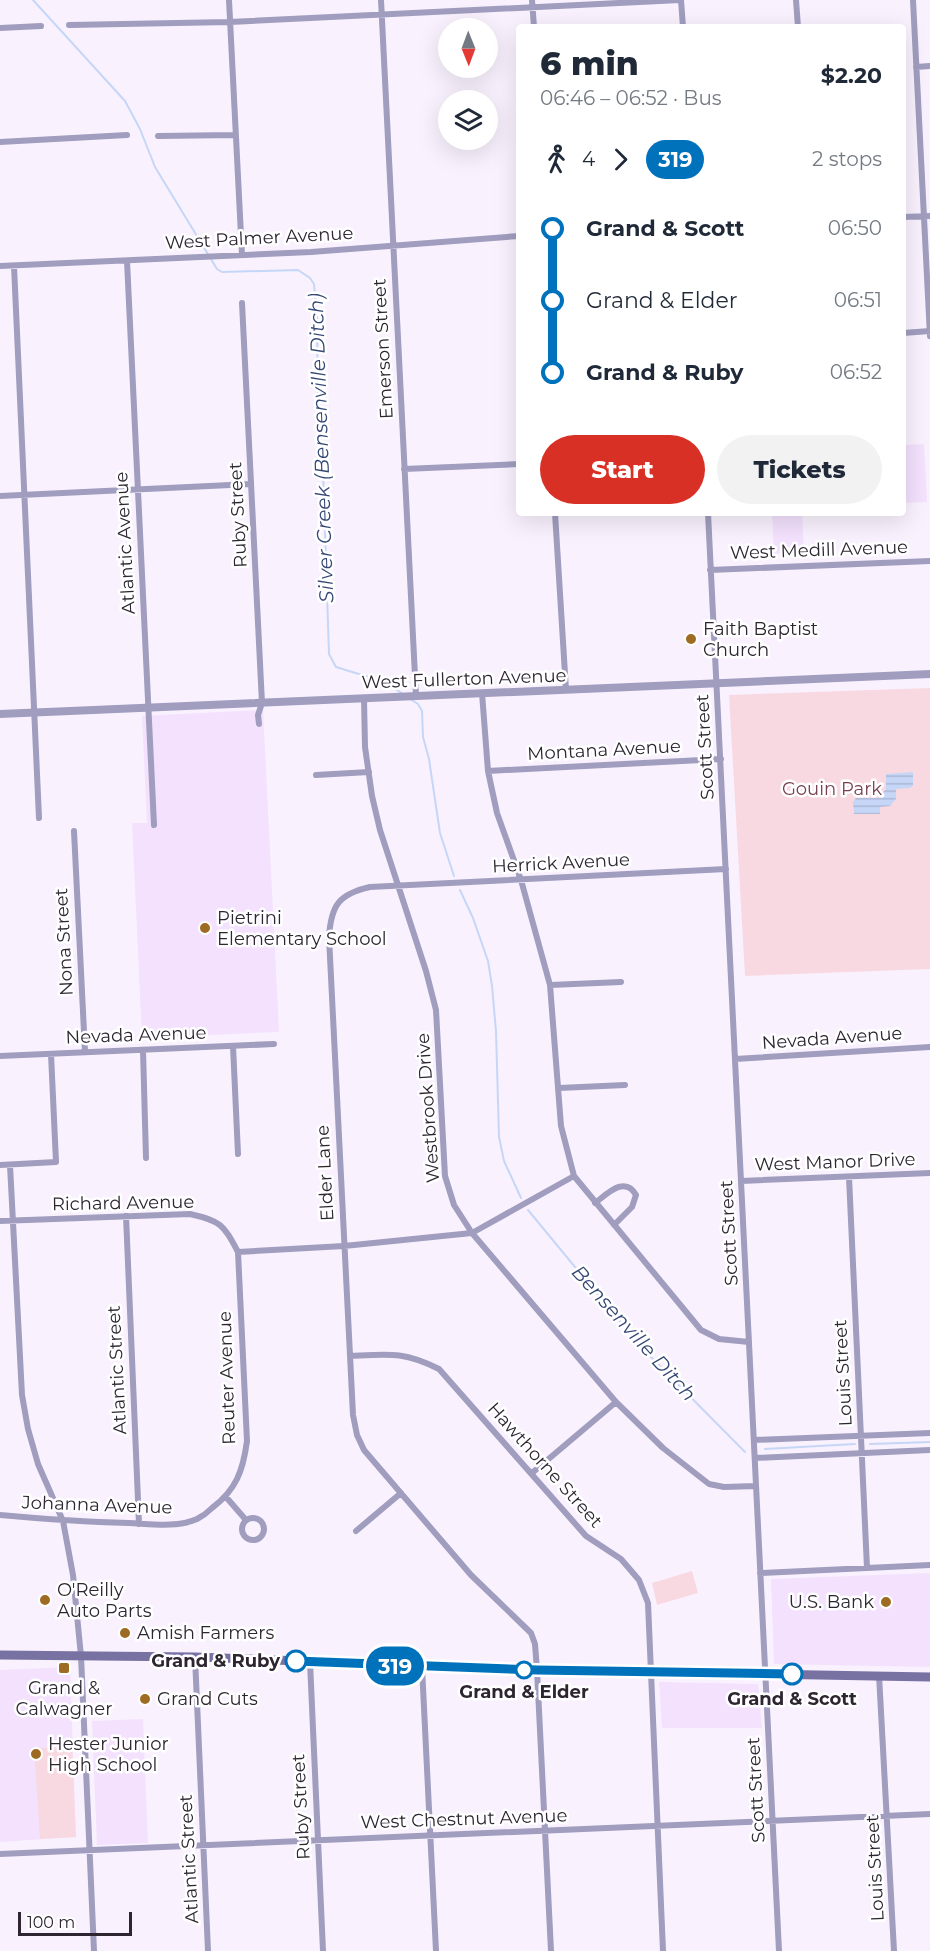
<!DOCTYPE html>
<meta charset="utf-8">
<style>
:root{--surface:#fff;--page:#f2f2f3;--text:#1f2937;--muted:#747a83;--accent:#d93025}
body{margin:0;font-family:Montserrat,sans-serif;background:var(--page);color:var(--text);height:100vh;display:flex;flex-direction:column;font-size:22px;white-space:nowrap}
*{box-sizing:border-box;margin:0}
p{font-size:20px;color:var(--muted)}
.icon{flex:none;width:33px;height:33px;fill:none;stroke:currentColor;stroke-width:2;stroke-linecap:round;stroke-linejoin:round}
.map{position:relative;flex:1;overflow:hidden}
.drawer{position:absolute;left:516px;top:24px;width:390px;height:492px;display:flex;flex-direction:column;background:var(--surface);border-radius:6px;box-shadow:0 6px 24px #0002}
.drawer>*{flex:none}
.badge{padding:0 12px;border-radius:20px;font-size:21px;line-height:39px}
.needle{width:39px;rotate:179deg}
.buttons{position:absolute;left:438px;top:18px;display:grid;gap:12px}
.buttons a{display:grid;place-items:center;width:60px;height:60px;border-radius:50%;background:var(--surface);box-shadow:0 6px 24px #0002;font-size:30px}
.scale{position:absolute;left:18px;bottom:15px;width:114px;box-sizing:border-box;padding-left:6px;border:3px solid #2d2631;border-top:0;font-size:16px;line-height:21px;white-space:nowrap;color:#2d2631;-webkit-text-stroke:4px #fff;paint-order:stroke}
.map>.badge{position:absolute;translate:-50% -50%;box-shadow:0 0 0 3px #fff}
.legs{display:flex;align-items:center;gap:9px;height:66px;padding:0 24px;font-size:20px}
.legs p{margin-inline-start:auto}
.summary{display:flex;align-items:center;justify-content:space-between;height:102px;padding:0 24px}
h1{font-size:33px;font-weight:800;line-height:45px}
.cta{display:flex;gap:12px;margin-top:auto;padding:12px 24px}
.cta a{flex:1;height:69px;border-radius:36px;background:var(--accent);color:#fff;font-size:24px;font-weight:800;line-height:69px;text-align:center}
.cta a+a{background:var(--page);color:var(--text)}
ul{padding:0 24px;list-style:none}
li{display:flex;align-items:center;gap:21px;height:72px;font-size:22px}
li i{display:grid;place-items:center;width:9px;height:100%;margin:0 8px;background:currentColor}
li i::after{content:'';width:15px;height:15px;margin:-8px;border:4px solid;border-radius:50%;background:var(--surface)}
li p{margin-inline-start:auto}
li:first-child i{background:linear-gradient(#0000 50%,currentColor 0)}
li:last-child i{background:linear-gradient(currentColor 50%,#0000 0)}
.map>svg:first-child{display:block}
.built{fill:#f3e1fd}
.park{fill:#f9d9e1}
.water{fill:url(#water-rules)}
.lines{fill:none;stroke-linecap:round;stroke-linejoin:round}
.stream{stroke:#c6d6f7;stroke-width:2}
.minor{stroke:#a09dbf;stroke-width:6}
.tertiary{stroke:#a09dbf;stroke-width:8}
.secondary{stroke:#7872a3;stroke-width:9}
.line-1-casing{stroke:#fff;stroke-width:14}
.line-1{stroke:#0072bc;stroke-width:9}
.poi-dot{fill:#9e6b22;stroke:#fff;stroke-width:2}
.stop-1-dot{fill:#fff;stroke:#0072bc;stroke-width:3}
.labels{text-anchor:middle;stroke-width:5;stroke-linejoin:round;paint-order:stroke}
.street-label{font-size:18px;fill:#2d2631;stroke:#fff}
.poi-label{font-size:18px;fill:#2d2631;stroke:#fff;text-anchor:start}
.park-label{font-size:18px;fill:#784153;stroke:#fff}
.stop-label{font-size:18px;font-weight:bold;fill:#2d2631;stroke:#fff}
.water-label{font-size:20px;font-style:italic;fill:#354875;stroke:#fff}
</style>
<div class="map">
<svg width="930" height="1951" viewBox="0 0 930 1951">
<defs>
<pattern id="water-rules" width="6" height="5" patternUnits="userSpaceOnUse" patternTransform="scale(1.5)"><rect width="6" height="5" fill="#c6d6f7"/><path d="M0 2.5h6" fill="none" stroke="#aab8d4"/></pattern>
</defs>
<rect width="100%" height="100%" fill="#f9f2fe"/>
<path class="built" d="M 903,425 L 904,445 L 924,444 L 927,502 L 903,503 Z
M 772,513 L 802,513 L 804,552 L 774,554 Z
M 263,710 L 279,1032 L 142,1038 L 132,823 L 147,823 L 142,716 Z
M 930,1573 L 930,1667 L 774,1664 L 771,1579 Z
M 70,1667 L 76,1837 L 0,1842 L 0,1670 Z
M 659,1682 L 758,1684 L 762,1728 L 662,1728 Z
M 143,1719 L 148,1843 L 97,1845 L 92,1721 Z"/>
<path class="park" d="M 930,688 L 930,969 L 745,976 L 729,695 Z
M 692,1571 L 698,1593 L 657,1605 L 652,1583 Z
M 72,1747 L 76,1837 L 40,1839 L 34,1748 Z"/>
<path class="water" d="M 913,772 L 913,785 L 910,788 L 896,789 L 896,799 L 890,806 L 880,807 L 880,814 L 854,814 L 853,802 L 856,798 L 878,798 L 886,789 L 886,774 Z"/>
<g class="lines">
<path class="stream" d="M 33,0 L 125,101 L 140,129 L 155,167 L 217,269 L 222,272 L 298,270 L 310,278 L 314,284 L 317,318 L 318,410 L 323,472 L 329,654 L 336,667 L 385,682 L 403,694
M 410,699 L 418,704 L 422,711 L 423,737 L 429,759 L 440,833 L 454,876
M 460,890 L 473,918 L 488,961 L 492,986 L 496,1031 L 499,1137 L 504,1161 L 521,1198
M 528,1210 L 641,1347 L 745,1452
M 870,1444 L 930,1442
M 765,1449 L 855,1444"/>
<path class="minor" d="M 229,0 L 242,255
M 381,0 L 416,696
M 532,0 L 534,27
M 681,0 L 683,27
M 796,0 L 798,27
M 913,0 L 930,336
M 69,25 L 230,22 L 680,0
M 0,28 L 41,26
M 916,67 L 930,66
M 158,136 L 235,135
M 0,142 L 127,135
M 903,217 L 930,216
M 127,261 L 154,825
M 0,266 L 311,252 L 519,236
M 14,266 L 39,818
M 242,303 L 262,703 L 258,715 L 259,724
M 903,333 L 930,331
M 404,469 L 519,464
M 0,496 L 251,484
M 555,513 L 566,690
M 708,513 L 779,1951
M 710,570 L 930,561
M 482,693 L 488,771 L 497,813 L 521,880 L 550,985 L 561,1126 L 574,1176 L 701,1330 L 719,1339 L 749,1342
M 364,698 L 365,747 L 372,796 L 380,830 L 426,971 L 436,1010 L 445,1176 L 454,1205 L 472,1233 L 616,1402 L 663,1448 L 709,1484 L 724,1487 L 756,1486
M 488,771 L 721,759
M 316,775 L 369,772
M 74,831 L 85,1052
M 550,985 L 621,982
M 233,1046 L 238,1154
M 143,1050 L 146,1158
M 0,1056 L 274,1044
M 735,1059 L 930,1047
M 559,1088 L 625,1085
M 0,1165 L 56,1162 L 51,1054
M 10,1165 L 22,1395 L 28,1429 L 38,1464 L 63,1521 L 73,1575 L 81,1656 L 94,1951
M 849,1177 L 867,1568
M 741,1181 L 930,1173
M 595,1203 C 607,1194 625,1175 636,1195 L 632,1207 L 614,1225
M 126,1216 L 139,1524
M 0,1221 L 190,1214 C 221,1221 223,1224 238,1252 L 247,1441 C 243,1471 236,1490 212,1508 C 208,1512 203,1516 197,1519 C 177,1528 151,1524 129,1523 C 86,1522 43,1519 0,1515
M 238,1252 L 344,1246 L 472,1233 L 574,1176
M 350,1356 C 388,1354 404,1351 439,1369 L 586,1536 L 621,1559 L 639,1580 L 648,1603 L 663,1951
M 754,1440 L 930,1433
M 755,1458 L 930,1450
M 532,1473 L 616,1402
M 226,1497 L 246,1520
M242 1529a11 11 0 1 1 22 0a11 11 0 1 1-22 0Z
M 356,1531 L 401,1493
M 760,1573 L 930,1565
M 195,1657 L 208,1951
M 310,1662 L 323,1951
M 422,1667 L 436,1951
M 879,1675 L 894,1951
M 0,1854 L 930,1814
M 551,1951 L 537,1670 L 535,1644 L 531,1633 L 471,1575 L 364,1450 L 357,1435 L 353,1415 L 329,937 C 331,905 339,894 370,887 L 726,869"/>
<path class="tertiary" d="M 0,714 L 930,674"/>
<path class="secondary" d="M 0,1655 L 195,1657 L 537,1670 L 930,1677"/>
</g>
<g class="lines">
<defs>
<path id="line-1" d="M 296,1661 L 537,1670 L 792,1674"/>
</defs>
<use href="#line-1" class="line-1-casing"/>
<use href="#line-1" class="line-1"/>
</g>
<g class="poi-dot">
<circle cx="691" cy="639" r="6"/>
<circle cx="205" cy="928" r="6"/>
<circle cx="45" cy="1600" r="6"/>
<circle cx="886" cy="1602" r="6"/>
<circle cx="125" cy="1633" r="6"/>
<rect x="58" y="1662" width="12" height="12" rx="3"/>
<circle cx="145" cy="1699" r="6"/>
<circle cx="36" cy="1754" r="6"/>
</g>
<g class="stop-1-dot">
<circle cx="296" cy="1661" r="10"/>
<circle cx="524" cy="1670" r="8"/>
<circle cx="792" cy="1674" r="10"/>
</g>
<g class="labels">
<g class="street-label">
<text transform="translate(259 238) rotate(-3)" y="6">West Palmer Avenue</text>
<text transform="translate(383 349) rotate(-93)" y="6">Emerson Street</text>
<text transform="translate(238 515) rotate(-93)" y="6">Ruby Street</text>
<text transform="translate(125 543) rotate(-93)" y="6">Atlantic Avenue</text>
<text transform="translate(819 550) rotate(-2)" y="6">West Medill Avenue</text>
<text transform="translate(464 679) rotate(-2)" y="6">West Fullerton Avenue</text>
<text transform="translate(705 747) rotate(-93)" y="6">Scott Street</text>
<text transform="translate(604 750) rotate(-3)" y="6">Montana Avenue</text>
<text transform="translate(561 863) rotate(-3)" y="6">Herrick Avenue</text>
<text transform="translate(64 942) rotate(-93)" y="6">Nona Street</text>
<text transform="translate(136 1035) rotate(-2)" y="6">Nevada Avenue</text>
<text transform="translate(832 1038) rotate(-4)" y="6">Nevada Avenue</text>
<text transform="translate(428 1108) rotate(-94)" y="6">Westbrook Drive</text>
<text transform="translate(835 1162) rotate(-2)" y="6">West Manor Drive</text>
<text transform="translate(325 1173) rotate(-93)" y="6">Elder Lane</text>
<text transform="translate(123 1203) rotate(-1)" y="6">Richard Avenue</text>
<text transform="translate(729 1233) rotate(-93)" y="6">Scott Street</text>
<text transform="translate(117 1370) rotate(-93)" y="6">Atlantic Street</text>
<text transform="translate(843 1373) rotate(-93)" y="6">Louis Street</text>
<text transform="translate(227 1378) rotate(-92)" y="6">Reuter Avenue</text>
<text transform="translate(545 1465) rotate(48)" y="6">Hawthorne Street</text>
<text transform="translate(97 1505) rotate(2)" y="6">Johanna Avenue</text>
<text transform="translate(756 1790) rotate(-93)" y="6">Scott Street</text>
<text transform="translate(301 1807) rotate(-93)" y="6">Ruby Street</text>
<text transform="translate(464 1819) rotate(-2)" y="6">West Chestnut Avenue</text>
<text transform="translate(189 1859) rotate(-93)" y="6">Atlantic Street</text>
<text transform="translate(875 1868) rotate(-93)" y="6">Louis Street</text>
</g>
<g class="poi-label">
<text x="703" y="635">Faith Baptist<tspan x="703" dy="21">Church</tspan></text>
<text x="217" y="924">Pietrini<tspan x="217" dy="21">Elementary School</tspan></text>
<text x="57" y="1596">O'Reilly<tspan x="57" dy="21">Auto Parts</tspan></text>
<text x="874" y="1608" text-anchor="end">U.S. Bank</text>
<text x="137" y="1639">Amish Farmers</text>
<text x="64" y="1694" text-anchor="middle">Grand &amp;<tspan x="64" dy="21">Calwagner</tspan></text>
<text x="157" y="1705">Grand Cuts</text>
<text x="48" y="1750">Hester Junior<tspan x="48" dy="21">High School</tspan></text>
</g>
<g class="park-label">
<text x="832" y="795">Gouin Park</text>
</g>
<g class="stop-label">
<text x="280" y="1667" text-anchor="end">Grand &amp; Ruby</text>
<text x="524" y="1698">Grand &amp; Elder</text>
<text x="792" y="1705">Grand &amp; Scott</text>
</g>
<g class="water-label">
<text transform="translate(321 448) rotate(-92)" y="7">Silver Creek (Bensenville Ditch)</text>
<text transform="translate(634 1333) rotate(48)" y="7">Bensenville Ditch</text>
</g>
</g>
</svg>
<div class="buttons">
<a><svg class="needle" viewBox="-14 -14 28 28"><path d="M0-13l5 13h-10z" fill="#e53935"/><path d="M0 13l5-13h-10z" fill="#747a83"/></svg></a>
<a><svg class="icon" aria-label="layers" viewBox="0 0 24 24"><path d="M12 4l9 5-9 5-9-5zM3 14l9 5 9-5"/></svg></a>
</div>
<div class="scale">100 m</div>
<b class="badge" style="left:395px;top:1666px;background:#0072bc;color:#fff">319</b>
<section class="drawer">
<div class="summary"><div><h1>6 min</h1><p>06:46 – 06:52 · Bus</p></div><b>$2.20</b></div>
<div class="legs"><svg class="icon" aria-label="walk" viewBox="0 0 24 24"><circle cx="13" cy="4" r="2"/><path d="M13 8l-2 6 4 7M11 14l-3 7M7 12l3-4h3l4 4"/></svg>4<svg class="icon" aria-label="forward" viewBox="0 0 24 24"><path d="M9 5l7 7-7 7"/></svg><b class="badge" style="background:#0072bc;color:#fff">319</b><p>2 stops</p></div>
<ul>
<li><i style="color:#0072bc"></i><b>Grand &amp; Scott</b><p>06:50</p></li>
<li><i style="color:#0072bc"></i><span>Grand &amp; Elder</span><p>06:51</p></li>
<li><i style="color:#0072bc"></i><b>Grand &amp; Ruby</b><p>06:52</p></li>
</ul>
<div class="cta"><a>Start</a><a>Tickets</a></div>
</section>
</div>
